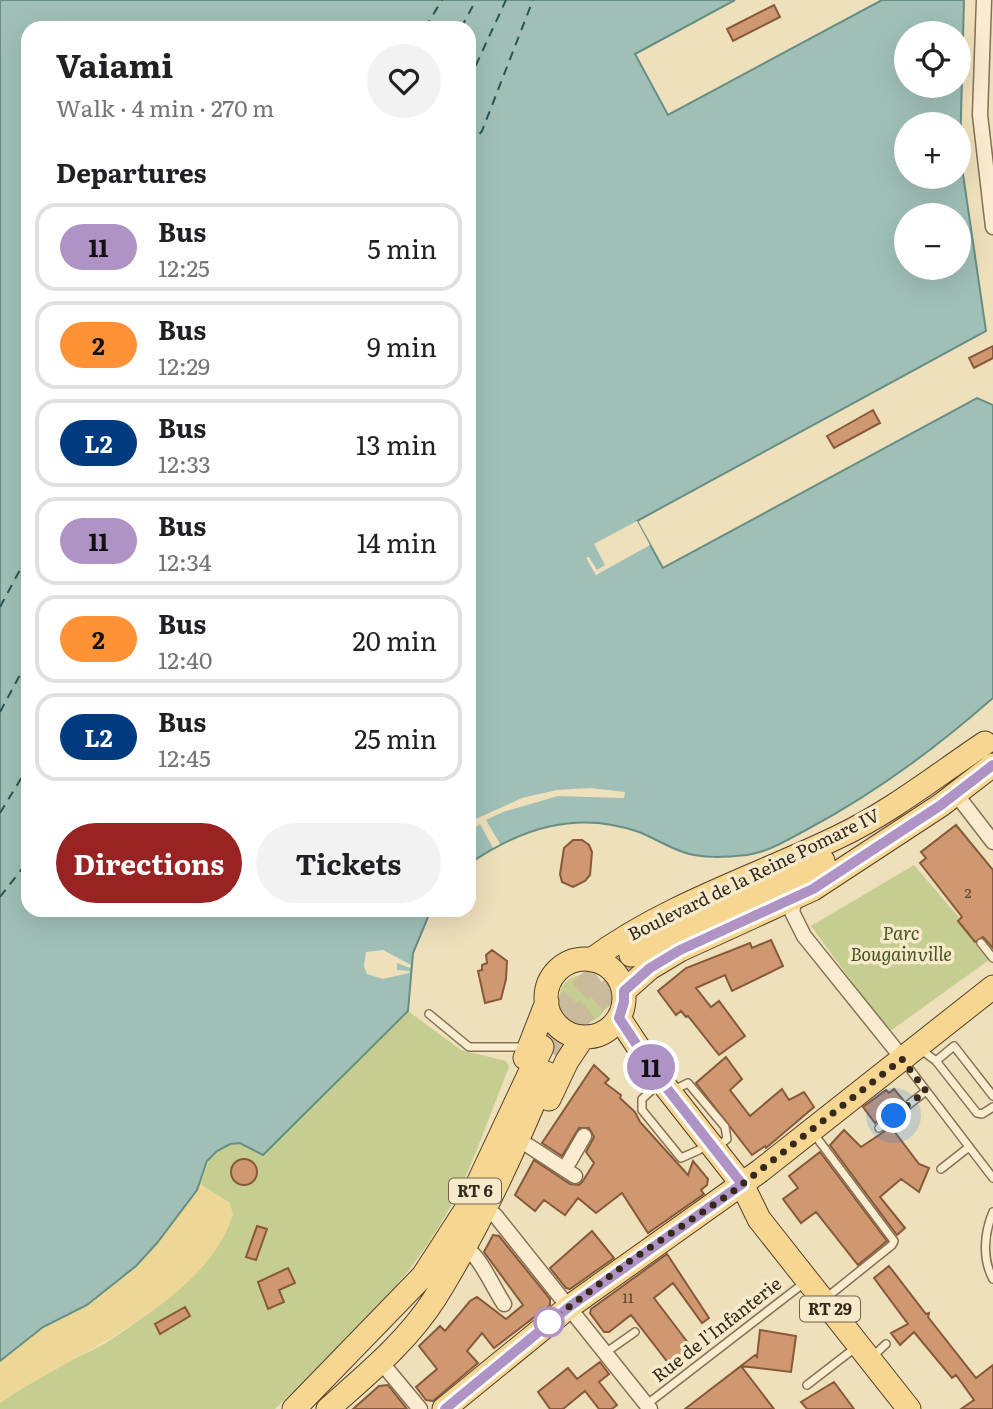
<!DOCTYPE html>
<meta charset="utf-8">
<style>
:root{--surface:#fff;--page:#f2f2f2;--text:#202124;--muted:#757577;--line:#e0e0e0;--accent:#992223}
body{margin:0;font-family:Literata,serif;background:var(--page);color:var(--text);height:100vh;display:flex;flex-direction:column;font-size:26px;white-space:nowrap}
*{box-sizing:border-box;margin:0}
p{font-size:23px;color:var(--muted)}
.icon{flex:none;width:38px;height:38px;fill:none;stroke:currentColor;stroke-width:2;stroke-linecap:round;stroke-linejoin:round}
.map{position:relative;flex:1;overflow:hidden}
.panel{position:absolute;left:21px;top:21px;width:455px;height:896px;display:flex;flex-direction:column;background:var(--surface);border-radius:21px;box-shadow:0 7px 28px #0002}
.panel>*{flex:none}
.badge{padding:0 14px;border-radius:23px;font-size:24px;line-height:46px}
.controls{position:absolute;left:894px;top:21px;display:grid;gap:14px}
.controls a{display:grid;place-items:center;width:77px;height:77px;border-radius:50%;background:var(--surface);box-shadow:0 7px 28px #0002;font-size:35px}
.you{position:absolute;width:35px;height:35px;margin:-18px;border:5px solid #fff;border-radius:50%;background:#1a73e8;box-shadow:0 0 0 10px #1a73e833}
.map>.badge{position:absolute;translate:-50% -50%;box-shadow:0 0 0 4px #fff}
h2{padding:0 35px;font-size:26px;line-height:63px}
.round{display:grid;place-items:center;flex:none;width:74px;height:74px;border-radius:37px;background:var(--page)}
.head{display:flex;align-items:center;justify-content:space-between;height:119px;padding:0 35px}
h1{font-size:33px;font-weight:700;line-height:52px}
.button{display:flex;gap:14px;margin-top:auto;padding:14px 35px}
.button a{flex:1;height:80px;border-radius:42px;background:var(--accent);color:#fff;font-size:28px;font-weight:700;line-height:80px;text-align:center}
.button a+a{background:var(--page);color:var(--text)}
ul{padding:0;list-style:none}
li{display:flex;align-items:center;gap:21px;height:88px;margin:0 14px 10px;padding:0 21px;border:4px solid var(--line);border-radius:21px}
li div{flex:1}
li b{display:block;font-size:26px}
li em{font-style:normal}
li .badge{min-width:77px;font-weight:700;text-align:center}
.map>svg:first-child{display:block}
.green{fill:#c6cd90}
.sand{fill:#edd797}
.water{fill:#a0c0b7;stroke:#678e84;stroke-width:2;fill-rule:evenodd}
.pier{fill:#efe0bc}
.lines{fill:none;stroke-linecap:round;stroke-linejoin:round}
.ferry{stroke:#295653;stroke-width:2;stroke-dasharray:9 7;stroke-linecap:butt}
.building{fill:#cf9870;stroke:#87593a;stroke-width:2}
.primary-tunnel{stroke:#cabb9c;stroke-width:23;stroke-dasharray:23 11;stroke-linecap:butt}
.lane-casing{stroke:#877055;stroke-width:10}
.street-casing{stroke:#877055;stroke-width:17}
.primary-casing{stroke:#543e2a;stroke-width:25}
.lane{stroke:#faedcf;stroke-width:7}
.street{stroke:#faedcf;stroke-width:14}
.primary{stroke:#f6d690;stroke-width:23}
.line-casing{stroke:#fff;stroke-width:16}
.line{stroke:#af93c4;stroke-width:10}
.walk{stroke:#36281a;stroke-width:7;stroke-dasharray:0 12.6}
.stop-dot{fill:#fff;stroke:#af93c4;stroke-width:3.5}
.labels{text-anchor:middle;stroke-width:7;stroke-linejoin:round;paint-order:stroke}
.number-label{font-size:14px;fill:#5c4430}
.shield{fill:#f7eacb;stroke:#70624f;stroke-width:2}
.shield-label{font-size:16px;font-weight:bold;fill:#36281a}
.street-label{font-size:18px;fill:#36281a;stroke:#f7eacb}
.park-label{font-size:18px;font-style:italic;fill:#465320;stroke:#f7eacb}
</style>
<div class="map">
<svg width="993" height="1409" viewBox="0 0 993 1409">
<rect width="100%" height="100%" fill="#efe0bc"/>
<path class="green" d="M 914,865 L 993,957 L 889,1032 L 811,926 Z
M559 999a24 24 0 1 1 48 0a24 24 0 1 1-48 0Z
M 408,1011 L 461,1050 L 506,1061 L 509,1067 C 491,1111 476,1158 454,1200 C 410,1284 343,1345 275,1409 L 0,1409 L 0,1403 C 19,1390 38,1376 59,1366 C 76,1357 96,1350 112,1339 C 150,1314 235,1254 230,1203 L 200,1184 L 211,1156 C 237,1133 239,1146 263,1155 Z"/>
<path class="sand" d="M 200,1184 L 230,1204 L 233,1214 C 206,1304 72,1354 0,1403 L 0,1361 L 43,1327 L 87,1305 L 119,1281 L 157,1243 Z"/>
<path class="water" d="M 0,0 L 735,0 L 635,54 L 668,115 L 882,0 L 964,0 L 960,154 L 986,331 L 637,521 L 663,568 L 977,398 L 993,405 L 993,698 C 935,749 874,794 806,830 C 787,840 768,852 747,855 C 727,857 702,859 683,852 C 668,847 654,838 639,832 C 577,810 521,828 469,864 L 469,28 L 28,28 L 28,910 L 431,910 L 413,953 L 408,1011 L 263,1155 L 240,1143 L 230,1144 L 217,1151 L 207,1161 L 197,1190 L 157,1243 L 136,1266 L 87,1305 L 43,1327 L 0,1361 ZM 906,33 L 959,33 L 959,86 L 906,86 ZM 906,124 L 959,124 L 959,177 L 906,177 ZM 906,215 L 959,215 L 959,268 L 906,268 Z"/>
<path class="pier" d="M 637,521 L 650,545 L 596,575 L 586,558 L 589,557 L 597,570 L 605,565 L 594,544 Z
M 590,788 L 625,792 L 624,798 L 558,796 L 503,812 L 486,820 L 500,844 L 493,848 L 480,824 L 469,832 L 469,825 L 476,819 L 522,798 L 557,790 Z
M 383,950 L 411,965 L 410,968 L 397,963 L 397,970 L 410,971 L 409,973 L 383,979 L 367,974 L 364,966 L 366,952 Z"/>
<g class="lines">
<path class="ferry" d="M 425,28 L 442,0
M 461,28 L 476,0
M 469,80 L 506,0
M 469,146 L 482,131 L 533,0
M 0,607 L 28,555
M 0,712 L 28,660
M 0,813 L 28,767
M 0,897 L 28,861"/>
</g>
<path class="building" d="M 774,5 L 780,17 L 733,41 L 727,29 Z
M 993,346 L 993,358 L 974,368 L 969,358 Z
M 873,410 L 880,423 L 834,448 L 827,436 Z
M 956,825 L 993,870 L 993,948 L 983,937 L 975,942 L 958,921 L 962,917 L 920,863 L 926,858 L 921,852 Z
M 573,840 L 582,840 L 589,845 L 592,852 L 590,875 L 585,881 L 573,887 L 562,882 L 560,874 L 564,848 Z
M 771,940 L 783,966 L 732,991 L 725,975 L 696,988 L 711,1007 L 719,1001 L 745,1036 L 719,1055 L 688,1016 L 686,1017 L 681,1011 L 676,1015 L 658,991 L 686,968 L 750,943 L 752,948 Z
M 492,950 L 507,961 L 506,979 L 501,999 L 485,1003 L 478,971 L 482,970 L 482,965 L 487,963 L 486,955 Z
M 726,1057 L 742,1079 L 730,1090 L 750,1116 L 782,1089 L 789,1100 L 804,1092 L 814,1107 L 766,1148 L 765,1146 L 752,1155 L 696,1083 Z
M 594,1065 L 609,1079 L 605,1083 L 621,1095 L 620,1098 L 635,1112 L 640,1122 L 688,1175 L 693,1161 L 708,1179 L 707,1185 L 701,1190 L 704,1194 L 648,1233 L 622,1193 L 596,1213 L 578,1198 L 565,1215 L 544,1200 L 535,1211 L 515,1195 L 534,1160 L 570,1184 L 579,1185 L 583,1181 L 594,1163 L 586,1152 L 594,1137 L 589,1128 L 579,1128 L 562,1156 L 542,1143 Z
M 894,1089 L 904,1101 L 875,1123 L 863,1107 L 886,1090 L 889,1093 Z
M 891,1127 L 919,1164 L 929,1168 L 919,1192 L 901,1179 L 880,1197 L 905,1228 L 897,1235 L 830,1145 L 844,1130 L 861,1147 Z
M 820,1152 L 887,1241 L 858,1265 L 816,1212 L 801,1223 L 783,1199 L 798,1188 L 789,1176 Z
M231 1172a13 13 0 1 1 26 0a13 13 0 1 1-26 0Z
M 257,1226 L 267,1229 L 256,1260 L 246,1257 Z
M 592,1231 L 614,1258 L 570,1289 L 566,1288 L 550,1268 Z
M 493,1235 L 499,1236 L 550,1299 L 550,1305 L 494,1348 L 482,1333 L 467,1351 L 478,1363 L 433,1401 L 426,1400 L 416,1387 L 437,1369 L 419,1346 L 440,1326 L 445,1331 L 470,1301 L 477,1297 L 506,1319 L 523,1305 L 484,1252 Z
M 667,1254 L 709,1318 L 702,1323 L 673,1283 L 654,1298 L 695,1352 L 673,1369 L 631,1315 L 609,1332 L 604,1332 L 590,1313 L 591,1309 Z
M 889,1266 L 926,1314 L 929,1313 L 928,1317 L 976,1378 L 993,1365 L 993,1409 L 961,1409 L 974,1400 L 956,1375 L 952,1378 L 914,1332 L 900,1345 L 891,1333 L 908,1324 L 874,1278 Z
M 288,1268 L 295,1283 L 279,1290 L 284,1302 L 268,1309 L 258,1282 Z
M 185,1307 L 190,1316 L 160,1334 L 155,1324 Z
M 760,1330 L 796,1336 L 791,1372 L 741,1366 L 755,1355 L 757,1357 Z
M 600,1362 L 609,1374 L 599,1382 L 617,1405 L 612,1409 L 599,1409 L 585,1391 L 563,1409 L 550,1409 L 538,1392 L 568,1368 L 577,1379 Z
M 741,1366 L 774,1409 L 685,1409 Z
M 834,1382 L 854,1409 L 807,1409 L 801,1402 Z
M 388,1385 L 407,1409 L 353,1409 L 379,1386 Z"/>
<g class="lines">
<path class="primary-tunnel" d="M 542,1047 C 564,1000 586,980 631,955
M 553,1054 L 573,1022 L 637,967"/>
<defs>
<path id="lane" d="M 981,943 L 993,958
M 429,1014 L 469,1047 L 526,1047
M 920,1049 L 936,1061 L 977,1113 L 982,1114 L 993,1107
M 936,1061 L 954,1046 L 993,1096
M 905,1063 L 993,1178
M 653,1089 L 642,1099 L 642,1110 L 681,1158 L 699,1150
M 674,1090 L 688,1083 L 725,1127 L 727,1139 L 717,1147
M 879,1128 L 926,1091
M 814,1134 L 894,1241 L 892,1245 L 826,1298
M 941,1169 L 969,1147
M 993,1212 C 984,1233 982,1259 993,1279
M 605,1353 L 635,1332
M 871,1358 L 886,1344
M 807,1385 L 855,1348
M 646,1405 L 804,1283"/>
<path id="street" d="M 984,0 L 980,115 L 993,227
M 956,794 L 993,842
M 795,898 L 792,912 L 804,936 L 903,1059
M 529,1146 L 575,1176
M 565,1169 L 584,1136
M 495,1215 L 650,1409
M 469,1250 C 482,1261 493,1287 504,1304
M 381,1362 L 420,1409"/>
<path id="primary" d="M 631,955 L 696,920 L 823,861
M546 998a39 39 0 1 1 78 0a39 39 0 1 1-78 0Z
M 591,960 C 666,905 755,877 838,837 C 891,812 937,775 985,743
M 624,991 L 650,968 L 680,950 L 813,889 L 941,805 L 993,765
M 619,1018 L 658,1077 L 742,1184 L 759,1219 L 909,1409
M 525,1058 L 547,1002
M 549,1099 L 567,1061 L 583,1037
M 294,1409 L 423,1276 L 465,1211 L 542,1047
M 328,1409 C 366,1375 407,1342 435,1298 C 479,1228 515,1149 546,1073
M 444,1409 L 569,1307 L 760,1171 L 993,987"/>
</defs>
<use href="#lane" class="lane-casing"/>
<use href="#street" class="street-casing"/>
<use href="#primary" class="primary-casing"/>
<use href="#lane" class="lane"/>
<use href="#street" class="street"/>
<use href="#primary" class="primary"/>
</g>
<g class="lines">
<defs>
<path id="line" d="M 445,1409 L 569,1307 L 742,1184 L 658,1077 L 619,1018 L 624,1002 L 624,991 L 650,968 L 680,950 L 813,889 L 941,805 L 993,765"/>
</defs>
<use href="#line" class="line-casing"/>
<use href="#line" class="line"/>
<path class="walk" d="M 549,1322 L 630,1261 L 731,1193 L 902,1059 L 926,1091 L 894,1116"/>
</g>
<circle class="stop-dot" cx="549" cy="1322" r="14"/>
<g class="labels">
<g class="number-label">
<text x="968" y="898">2</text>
<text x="628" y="1303">11</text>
</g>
<g class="shield">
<rect x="449" y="1178.5" width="52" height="25" rx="5"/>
<rect x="800" y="1296.5" width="60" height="25" rx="5"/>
</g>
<g class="shield-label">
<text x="475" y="1197">RT 6</text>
<text x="830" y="1315">RT 29</text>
</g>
<g class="street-label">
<text transform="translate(754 875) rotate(-26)" y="6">Boulevard de la Reine Pomare IV</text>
<text transform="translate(717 1330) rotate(-38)" y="6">Rue de l'Infanterie</text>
</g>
<g class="park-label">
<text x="901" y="940">Parc<tspan x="901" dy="21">Bougainville</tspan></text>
</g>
</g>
</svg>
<div class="controls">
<a><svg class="icon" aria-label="locate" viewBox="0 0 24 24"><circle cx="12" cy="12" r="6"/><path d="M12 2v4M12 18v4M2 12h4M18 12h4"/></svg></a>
<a>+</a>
<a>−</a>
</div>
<div class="you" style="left:894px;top:1116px"></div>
<b class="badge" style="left:651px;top:1067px;background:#af93c4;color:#111">11</b>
<section class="panel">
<div class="head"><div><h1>Vaiami</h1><p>Walk · 4 min · 270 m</p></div><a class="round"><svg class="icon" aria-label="heart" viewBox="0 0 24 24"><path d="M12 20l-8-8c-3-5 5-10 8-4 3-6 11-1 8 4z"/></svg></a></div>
<h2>Departures</h2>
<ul>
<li><span class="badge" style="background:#af93c4;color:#111">11</span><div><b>Bus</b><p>12:25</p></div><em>5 min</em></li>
<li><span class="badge" style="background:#ff9236;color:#111">2</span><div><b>Bus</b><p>12:29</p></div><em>9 min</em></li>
<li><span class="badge" style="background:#003b80;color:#fff">L2</span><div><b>Bus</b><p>12:33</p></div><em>13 min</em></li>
<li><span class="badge" style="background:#af93c4;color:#111">11</span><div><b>Bus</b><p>12:34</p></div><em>14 min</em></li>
<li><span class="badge" style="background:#ff9236;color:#111">2</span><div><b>Bus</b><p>12:40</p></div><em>20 min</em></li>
<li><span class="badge" style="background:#003b80;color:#fff">L2</span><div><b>Bus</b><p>12:45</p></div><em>25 min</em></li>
</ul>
<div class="button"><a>Directions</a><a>Tickets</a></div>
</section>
</div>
